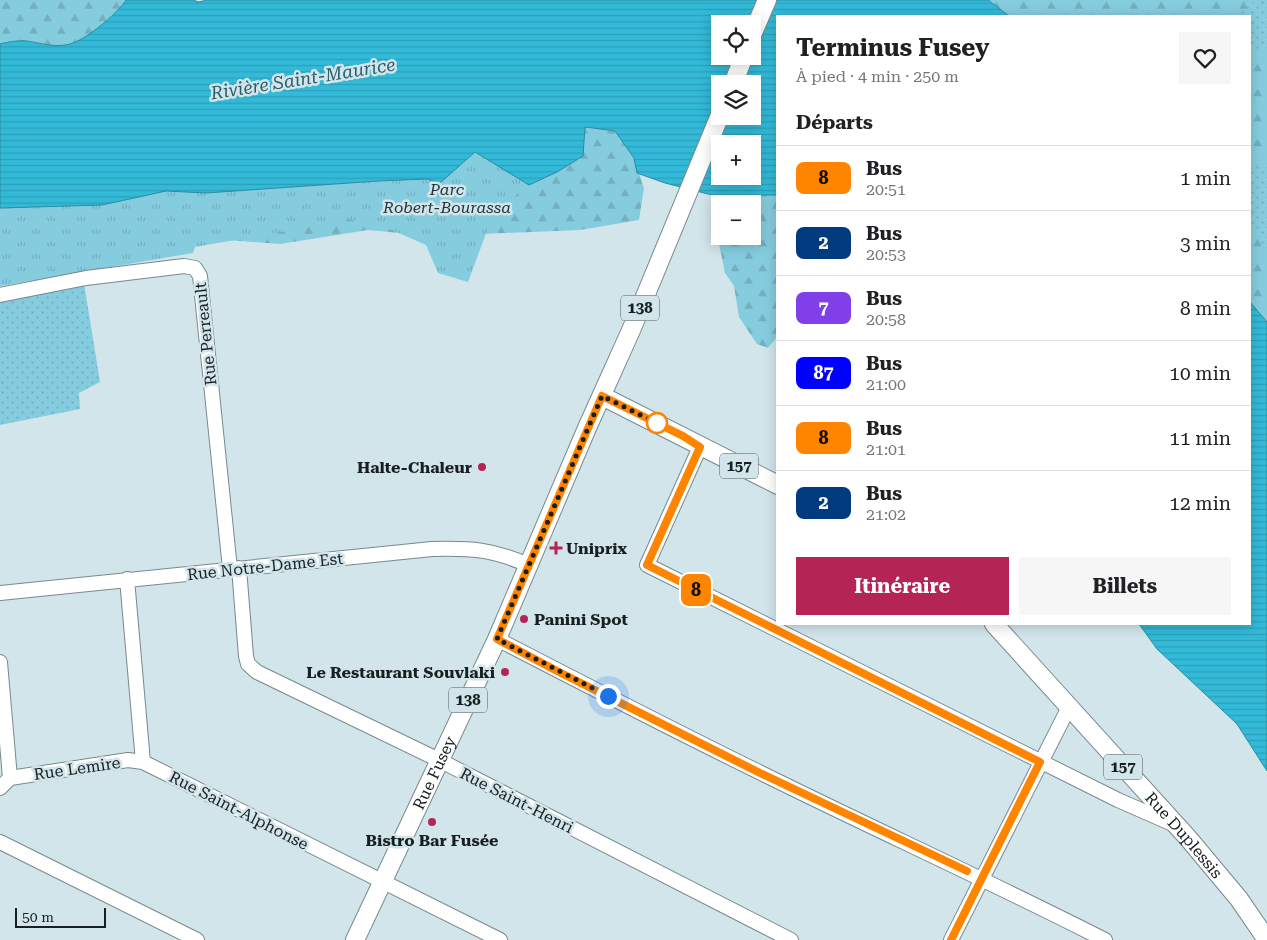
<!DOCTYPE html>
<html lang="fr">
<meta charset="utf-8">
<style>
:root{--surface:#fff;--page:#f6f6f6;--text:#202124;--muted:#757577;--line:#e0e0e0;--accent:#b42556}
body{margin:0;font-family:"Roboto Serif",serif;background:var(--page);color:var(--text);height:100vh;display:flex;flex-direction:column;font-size:19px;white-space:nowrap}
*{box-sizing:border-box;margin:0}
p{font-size:16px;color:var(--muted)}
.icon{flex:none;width:28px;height:28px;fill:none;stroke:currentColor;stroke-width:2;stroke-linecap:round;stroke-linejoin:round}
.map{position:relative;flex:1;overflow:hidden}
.drawer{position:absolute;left:776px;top:15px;width:475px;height:610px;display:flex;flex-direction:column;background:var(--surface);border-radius:0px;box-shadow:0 2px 12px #0003}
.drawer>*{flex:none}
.badge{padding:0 10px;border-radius:8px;font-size:18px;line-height:32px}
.fabs{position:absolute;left:711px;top:15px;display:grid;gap:10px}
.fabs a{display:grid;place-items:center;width:50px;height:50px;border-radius:0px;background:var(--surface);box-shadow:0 2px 12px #0003;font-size:25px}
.scale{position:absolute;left:15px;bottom:12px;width:91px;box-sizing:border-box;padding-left:5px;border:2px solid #181f21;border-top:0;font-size:14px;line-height:18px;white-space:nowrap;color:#181f21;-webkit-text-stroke:4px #d2e5eb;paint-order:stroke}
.you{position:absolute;width:25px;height:25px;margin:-12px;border:4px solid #fff;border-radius:50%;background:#1a73e8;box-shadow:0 0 0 8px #1a73e833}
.map>.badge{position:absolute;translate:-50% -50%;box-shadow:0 0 0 2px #fff}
h2{padding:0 20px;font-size:19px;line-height:45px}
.round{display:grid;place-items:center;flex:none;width:52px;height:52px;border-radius:0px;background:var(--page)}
.head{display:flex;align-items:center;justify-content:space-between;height:85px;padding:0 20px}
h1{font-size:24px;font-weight:700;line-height:38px}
.cta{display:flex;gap:10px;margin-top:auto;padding:10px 20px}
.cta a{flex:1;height:58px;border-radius:0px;background:var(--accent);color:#fff;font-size:20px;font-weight:700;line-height:58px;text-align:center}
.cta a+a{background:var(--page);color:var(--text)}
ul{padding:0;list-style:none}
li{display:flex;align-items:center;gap:15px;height:65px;padding:0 20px;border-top:1px solid var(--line)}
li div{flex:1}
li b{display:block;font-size:19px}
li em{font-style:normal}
li .badge{min-width:55px;font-weight:700;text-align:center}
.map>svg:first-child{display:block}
.grass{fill:url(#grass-dots)}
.forest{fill:url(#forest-firs);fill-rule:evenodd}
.park{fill:url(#park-tufts)}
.water{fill:url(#water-rules);stroke:#2a8ca1;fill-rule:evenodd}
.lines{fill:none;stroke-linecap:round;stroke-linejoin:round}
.minor-casing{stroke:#78898e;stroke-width:16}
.major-casing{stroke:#78898e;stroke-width:20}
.minor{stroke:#fff;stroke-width:14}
.major{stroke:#fff;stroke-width:18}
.line-casing{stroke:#fff;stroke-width:11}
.line{stroke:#ff8400;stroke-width:8}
.walk{stroke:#181f21;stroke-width:5;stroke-dasharray:0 9}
.stop-dot{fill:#fff;stroke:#ff8400;stroke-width:2.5}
.poi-dot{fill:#b42556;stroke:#d2e5eb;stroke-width:2}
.labels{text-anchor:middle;stroke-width:5;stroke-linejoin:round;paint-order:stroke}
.shield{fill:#d2e5eb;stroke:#505a5e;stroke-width:1}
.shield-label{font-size:15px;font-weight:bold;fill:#181f21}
.park-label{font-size:16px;font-style:italic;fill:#21373d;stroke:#d2e5eb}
.street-label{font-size:16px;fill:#181f21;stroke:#d2e5eb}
.poi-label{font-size:16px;font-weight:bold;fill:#181f21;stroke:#d2e5eb;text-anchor:end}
.water-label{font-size:18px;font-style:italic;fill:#285d6a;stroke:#d2e5eb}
</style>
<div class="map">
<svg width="1267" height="940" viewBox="0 0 1267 940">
<defs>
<pattern id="grass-dots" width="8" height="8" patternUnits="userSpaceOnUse" patternTransform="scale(1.25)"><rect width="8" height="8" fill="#86ccdf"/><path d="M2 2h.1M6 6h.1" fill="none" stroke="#73afbf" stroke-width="1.8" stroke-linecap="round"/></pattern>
<pattern id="forest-firs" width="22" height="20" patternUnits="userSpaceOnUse" patternTransform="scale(1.25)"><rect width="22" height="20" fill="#86ccdf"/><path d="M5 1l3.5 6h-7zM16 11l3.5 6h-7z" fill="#73afbf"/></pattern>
<pattern id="park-tufts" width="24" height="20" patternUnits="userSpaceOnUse" patternTransform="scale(1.25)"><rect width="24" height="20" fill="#86ccdf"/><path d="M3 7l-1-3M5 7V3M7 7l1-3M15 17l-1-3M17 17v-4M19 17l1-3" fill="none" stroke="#73afbf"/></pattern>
<pattern id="water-rules" width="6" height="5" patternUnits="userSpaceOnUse" patternTransform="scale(1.25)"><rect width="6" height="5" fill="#32bad8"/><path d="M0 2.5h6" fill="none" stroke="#2c9fb9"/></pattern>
</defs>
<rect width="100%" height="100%" fill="#d2e5eb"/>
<path class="grass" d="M 988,0 L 1267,0 L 1267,322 L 1250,302 L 1250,16 L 1009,16 Z
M 84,283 L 100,382 L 79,393 L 80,409 L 0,425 L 0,295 Z"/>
<path class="forest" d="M 0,0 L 126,0 C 117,14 82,44 65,45 C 52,47 40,43 27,41 C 19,40 8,42 0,44 Z
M 988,0 L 1261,0 L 1252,3 L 1238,16 L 1009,16 Z
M 1250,49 L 1252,50 L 1267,49 L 1267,163 L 1250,167 Z
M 584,127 L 615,131 L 634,158 L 644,188 L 639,220 L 580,230 L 431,236 L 368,230 L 280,244 L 187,237 Z
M 712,195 L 777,195 L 777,337 L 768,348 L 757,344 L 739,317 L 734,286 L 725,273 L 712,210 ZM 720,204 L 752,204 L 752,236 L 720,236 Z
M 1250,219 L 1267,256 L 1267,322 L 1250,302 Z"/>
<path class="park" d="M 484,141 L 533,174 L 487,231 L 468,282 L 438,273 L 426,245 L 376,223 L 337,218 L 298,229 L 195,247 L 193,253 L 0,286 L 0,197 Z"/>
<path class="water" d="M 126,0 L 192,0 L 199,2 L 207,0 L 988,0 L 1009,16 L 778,16 L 777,195 L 712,195 L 665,183 L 637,173 L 634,158 L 615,131 L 585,127 L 583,156 L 557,172 L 529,185 L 475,152 L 440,183 L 427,179 L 378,181 L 206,193 L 166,191 L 102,205 L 0,208 L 0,44 C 8,42 19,40 27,41 C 40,43 52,47 65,45 C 82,44 117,14 126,0 ZM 720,24 L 752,24 L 752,56 L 720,56 ZM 720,84 L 752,84 L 752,116 L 720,116 ZM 720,144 L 752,144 L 752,176 L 720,176 Z
M 1250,302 L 1267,322 L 1267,771 L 1237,724 L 1157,649 L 1139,624 L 1250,624 Z"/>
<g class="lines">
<defs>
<path id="minor" d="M 0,295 L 86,278 L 184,266 L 195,268 L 200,276 L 230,569
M 700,447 L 647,565 L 1118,800 L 1175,825
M 239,568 L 246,656 L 248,664 L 257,672 L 439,760 L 791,940
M 127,579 L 143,762 L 500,940
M 0,593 L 432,549 C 471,548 492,549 528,565
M 497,639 C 584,684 671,729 759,772 C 874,829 991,882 1105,940
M 0,662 L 10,778 L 0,788
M 10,778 L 128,760 L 143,762
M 0,842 L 197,940
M 951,940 L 1069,707"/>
<g id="major">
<path d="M 752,35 L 767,0"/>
<path d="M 733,84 L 744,56"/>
<path d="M 602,396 L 778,485"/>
<path id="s1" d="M 994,624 L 1188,838 L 1239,899 L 1267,940"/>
<path id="s2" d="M 355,940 L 497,639 L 587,428 L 632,328 L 720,115"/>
</g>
</defs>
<use href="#minor" class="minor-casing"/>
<use href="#major" class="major-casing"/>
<use href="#minor" class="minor"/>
<use href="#major" class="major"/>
</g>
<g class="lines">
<defs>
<path id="line" d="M 951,940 L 1040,762 L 647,565 L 700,447 L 683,436 L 602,396 L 497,639 L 557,671 L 760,773 L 967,871"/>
</defs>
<use href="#line" class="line-casing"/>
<use href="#line" class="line"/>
<path class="walk" d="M 608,696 L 497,639 L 602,396 L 657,423"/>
</g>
<circle class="stop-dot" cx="657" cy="423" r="10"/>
<g class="poi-dot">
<circle cx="482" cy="467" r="5"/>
<path d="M553.5 540.5h5v5h5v5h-5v5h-5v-5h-5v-5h5z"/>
<circle cx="524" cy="619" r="5"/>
<circle cx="505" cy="672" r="5"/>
<circle cx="432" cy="822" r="5"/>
</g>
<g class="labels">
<g class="shield">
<rect x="621" y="295.5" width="38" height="25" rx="4"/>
<rect x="720" y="453.5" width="38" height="25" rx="4"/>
<rect x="449" y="687.5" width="38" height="25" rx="4"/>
<rect x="1104" y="754.5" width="38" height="25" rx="4"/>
</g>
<g class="shield-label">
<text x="640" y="313">138</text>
<text x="739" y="471">157</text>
<text x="468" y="705">138</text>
<text x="1123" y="772">157</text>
</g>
<g class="park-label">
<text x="447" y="195">Parc<tspan x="447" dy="18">Robert-Bourassa</tspan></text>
</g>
<g class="street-label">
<text transform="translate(205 334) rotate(-96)" y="6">Rue Perreault</text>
<text transform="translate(265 566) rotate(-6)" y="6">Rue Notre-Dame Est</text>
<text transform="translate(77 768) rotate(-8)" y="6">Rue Lemire</text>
<text dy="6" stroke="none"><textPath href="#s2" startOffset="185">Rue Fusey</textPath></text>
<text transform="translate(517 800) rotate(27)" y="6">Rue Saint-Henri</text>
<text transform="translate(239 810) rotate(27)" y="6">Rue Saint-Alphonse</text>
<text dy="6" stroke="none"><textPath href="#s1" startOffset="284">Rue Duplessis</textPath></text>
</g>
<g class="poi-label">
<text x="472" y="473">Halte-Chaleur</text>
<text x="566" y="554" text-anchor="start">Uniprix</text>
<text x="534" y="625" text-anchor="start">Panini Spot</text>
<text x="495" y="678">Le Restaurant Souvlaki</text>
<text x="432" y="846" text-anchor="middle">Bistro Bar Fusée</text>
</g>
<g class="water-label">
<text transform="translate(303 79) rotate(-9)" y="6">Rivière Saint-Maurice</text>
</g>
</g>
</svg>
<div class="fabs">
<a><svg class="icon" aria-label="locate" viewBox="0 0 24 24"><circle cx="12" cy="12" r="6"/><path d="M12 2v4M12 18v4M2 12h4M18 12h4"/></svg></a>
<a><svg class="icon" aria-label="layers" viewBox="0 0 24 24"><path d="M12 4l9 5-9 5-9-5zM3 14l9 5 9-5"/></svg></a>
<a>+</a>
<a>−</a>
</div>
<div class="scale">50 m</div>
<div class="you" style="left:608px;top:696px"></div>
<b class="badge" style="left:696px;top:590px;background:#ff8400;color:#111">8</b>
<section class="drawer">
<div class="head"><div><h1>Terminus Fusey</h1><p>À pied · 4 min · 250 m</p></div><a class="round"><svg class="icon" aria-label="heart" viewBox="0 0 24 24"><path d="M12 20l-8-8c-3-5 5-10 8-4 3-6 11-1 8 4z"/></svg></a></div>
<h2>Départs</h2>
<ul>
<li><span class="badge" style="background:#ff8400;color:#111">8</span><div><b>Bus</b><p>20:51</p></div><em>1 min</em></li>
<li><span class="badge" style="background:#003b80;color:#fff">2</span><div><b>Bus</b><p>20:53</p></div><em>3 min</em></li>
<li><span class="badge" style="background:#803fe8;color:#fff">7</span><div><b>Bus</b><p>20:58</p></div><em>8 min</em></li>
<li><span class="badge" style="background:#00f;color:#fff">87</span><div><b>Bus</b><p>21:00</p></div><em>10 min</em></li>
<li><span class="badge" style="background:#ff8400;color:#111">8</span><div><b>Bus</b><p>21:01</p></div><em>11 min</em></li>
<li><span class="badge" style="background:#003b80;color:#fff">2</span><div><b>Bus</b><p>21:02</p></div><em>12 min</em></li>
</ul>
<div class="cta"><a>Itinéraire</a><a>Billets</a></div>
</section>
</div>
